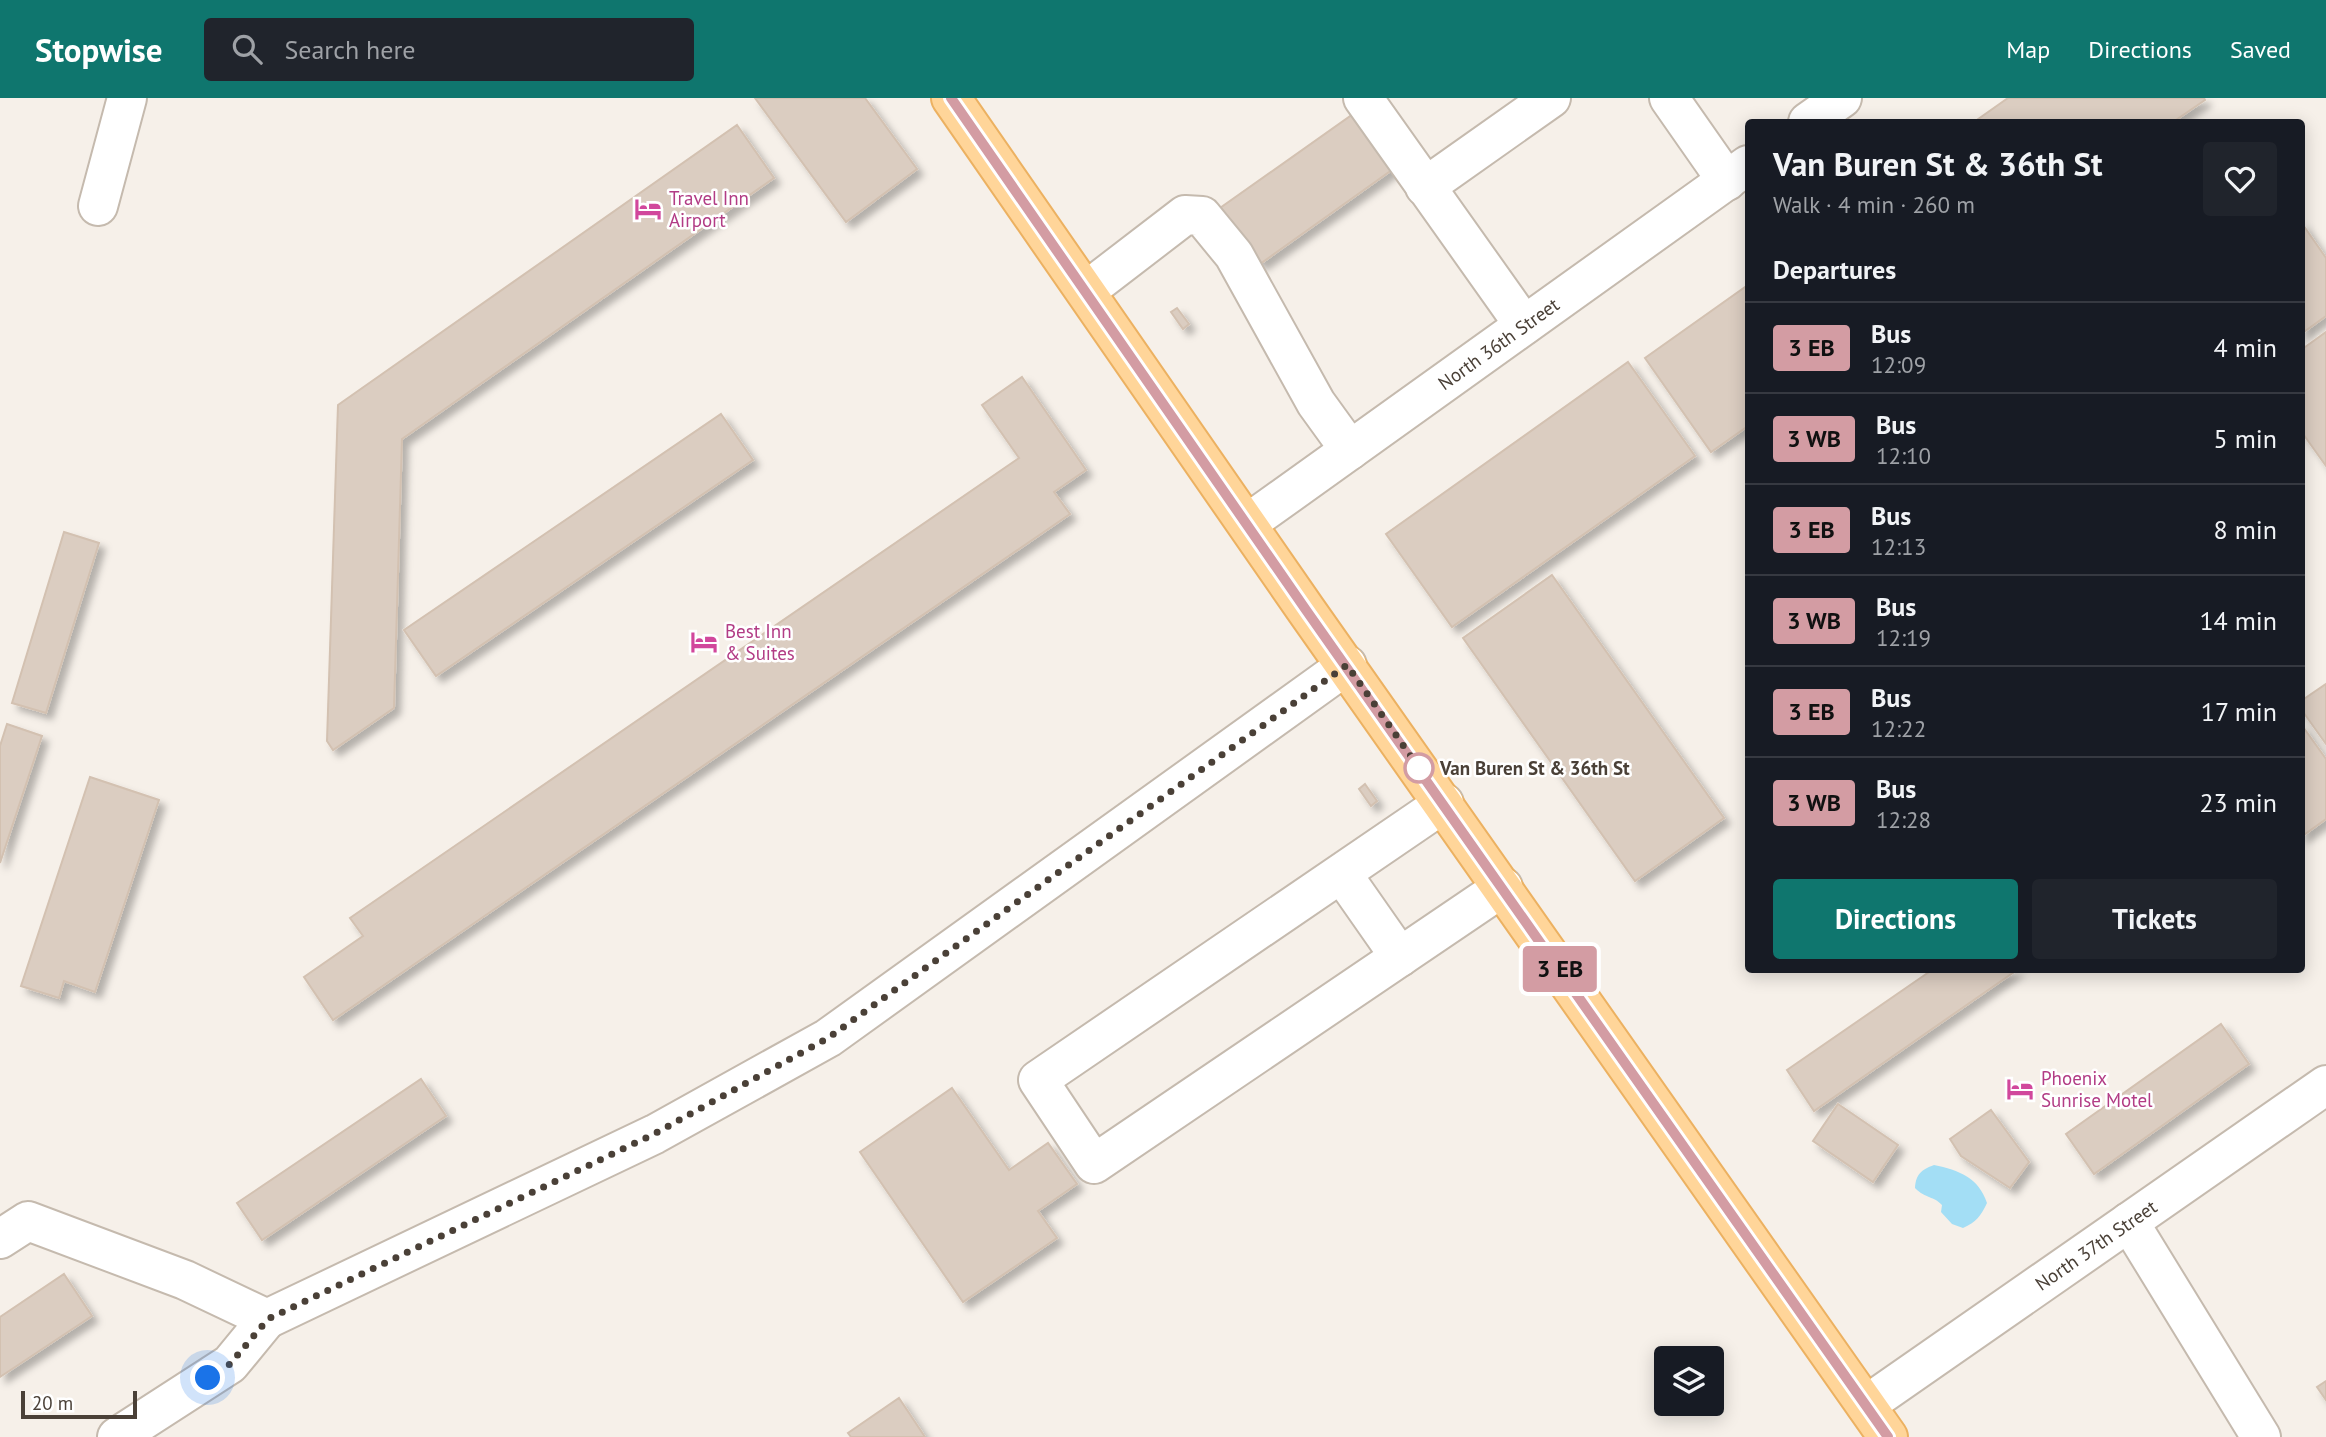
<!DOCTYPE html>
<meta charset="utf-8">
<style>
:root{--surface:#171b24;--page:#20242c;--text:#f1f3f6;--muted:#9ea1a6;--line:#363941;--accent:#0f766e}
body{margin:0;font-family:"PT Sans",sans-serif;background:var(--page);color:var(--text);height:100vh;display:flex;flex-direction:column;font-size:26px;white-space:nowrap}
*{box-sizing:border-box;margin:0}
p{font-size:23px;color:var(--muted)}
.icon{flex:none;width:38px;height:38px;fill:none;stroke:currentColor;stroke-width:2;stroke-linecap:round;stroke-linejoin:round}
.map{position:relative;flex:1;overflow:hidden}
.panel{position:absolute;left:1745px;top:21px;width:560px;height:854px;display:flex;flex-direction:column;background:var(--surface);border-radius:7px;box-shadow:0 4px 18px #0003}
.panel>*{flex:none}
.badge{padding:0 14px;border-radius:5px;font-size:24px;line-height:46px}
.buttons{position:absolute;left:1654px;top:1248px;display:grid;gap:14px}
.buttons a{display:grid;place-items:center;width:70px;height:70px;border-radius:7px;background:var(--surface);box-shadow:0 4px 18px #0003;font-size:35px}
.scale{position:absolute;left:21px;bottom:18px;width:116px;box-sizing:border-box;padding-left:7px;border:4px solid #4a4037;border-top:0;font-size:19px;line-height:24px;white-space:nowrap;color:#4a4037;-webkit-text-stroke:5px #fff;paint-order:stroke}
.you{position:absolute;width:35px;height:35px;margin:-18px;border:5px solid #fff;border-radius:50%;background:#1a73e8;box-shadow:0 0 0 10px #1a73e833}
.map>.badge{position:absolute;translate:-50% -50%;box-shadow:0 0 0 4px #fff}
h2{padding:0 28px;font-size:26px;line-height:63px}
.round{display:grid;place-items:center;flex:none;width:74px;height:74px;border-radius:7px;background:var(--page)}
.head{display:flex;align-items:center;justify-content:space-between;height:119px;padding:0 28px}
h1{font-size:33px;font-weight:700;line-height:52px}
.action{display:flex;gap:14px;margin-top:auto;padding:14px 28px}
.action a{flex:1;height:80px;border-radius:7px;background:var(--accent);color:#fff;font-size:28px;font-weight:700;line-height:80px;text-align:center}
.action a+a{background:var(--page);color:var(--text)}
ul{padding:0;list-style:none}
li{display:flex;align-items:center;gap:21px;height:91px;padding:0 28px;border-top:2px solid var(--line)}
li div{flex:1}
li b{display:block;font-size:26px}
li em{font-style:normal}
li .badge{min-width:77px;font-weight:700;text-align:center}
header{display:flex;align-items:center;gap:42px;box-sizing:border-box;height:98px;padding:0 35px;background:var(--accent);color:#fff}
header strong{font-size:33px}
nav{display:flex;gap:38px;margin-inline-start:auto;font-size:24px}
.search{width:490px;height:63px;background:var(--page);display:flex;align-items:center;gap:18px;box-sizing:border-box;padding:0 24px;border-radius:7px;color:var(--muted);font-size:26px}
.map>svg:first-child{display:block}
.water{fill:#a3def5}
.building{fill:#dbcdc1;stroke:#d3c1b1;stroke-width:2;filter:url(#shadow)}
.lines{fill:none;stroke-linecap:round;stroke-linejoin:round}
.minor-casing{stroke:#c5baae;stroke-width:42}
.major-casing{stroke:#ecb161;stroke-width:42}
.minor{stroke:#fff;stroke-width:38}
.major{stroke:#ffd599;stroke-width:38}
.line-casing{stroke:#fff;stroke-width:16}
.line{stroke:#d39ca3;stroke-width:10}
.walk{stroke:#4a4037;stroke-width:7;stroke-dasharray:0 12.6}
.stop-dot{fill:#fff;stroke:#d39ca3;stroke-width:3.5}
.labels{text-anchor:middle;stroke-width:5;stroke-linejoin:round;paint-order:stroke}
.hotel-label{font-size:19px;fill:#b23c85;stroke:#fff;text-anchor:start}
.street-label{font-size:19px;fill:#4a4037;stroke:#fff}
.stop-label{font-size:19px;font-weight:bold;fill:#4a4037;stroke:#fff;text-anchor:start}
</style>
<header>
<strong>Stopwise</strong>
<div class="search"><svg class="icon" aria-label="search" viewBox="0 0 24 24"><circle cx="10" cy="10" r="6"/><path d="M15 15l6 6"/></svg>Search here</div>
<nav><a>Map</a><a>Directions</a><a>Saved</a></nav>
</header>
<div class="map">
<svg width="2326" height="1339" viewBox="0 0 2326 1339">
<defs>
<filter id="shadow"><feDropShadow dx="6" dy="6" stdDeviation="3.5" flood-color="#0004"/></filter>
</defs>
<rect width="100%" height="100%" fill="#f6f0e9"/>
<path class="water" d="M 1934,1067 C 1959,1072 1979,1080 1987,1105 C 1981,1118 1976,1124 1963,1130 L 1952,1126 L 1941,1114 L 1942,1107 C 1934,1098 1926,1101 1915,1090 C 1916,1076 1921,1072 1934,1067 Z"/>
<path class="building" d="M 755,0 L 865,0 L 917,71 L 846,124 Z
M 2008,0 L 2204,0 L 2205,2 L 2173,24 L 1974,24 Z
M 1356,14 L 1396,69 L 1260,166 L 1220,110 Z
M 737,27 L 774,80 L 402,341 L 394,610 L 333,652 L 327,643 L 338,307 Z
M 2301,124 L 2326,160 L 2326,218 L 2301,236 Z
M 1748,187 L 1748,328 L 1711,354 L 1645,260 Z
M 1177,210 L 1189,226 L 1183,231 L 1171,214 Z
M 2326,234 L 2326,368 L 2301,333 L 2301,252 Z
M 1628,264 L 1695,358 L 1452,529 L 1386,436 Z
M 1022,279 L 1086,372 L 1054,394 L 1070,416 L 333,922 L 304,879 L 363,838 L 350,820 L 1019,360 L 982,307 Z
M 721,316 L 753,362 L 436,578 L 404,532 Z
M 64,434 L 99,445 L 46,615 L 12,605 Z
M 1552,477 L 1724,720 L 1635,783 L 1463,540 Z
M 2326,586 L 2326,646 L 2301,611 L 2301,603 Z
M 7,626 L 42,638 L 0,765 L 0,648 Z
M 2301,626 L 2326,661 L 2326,721 L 2301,739 Z
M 90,679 L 159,702 L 95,894 L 64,883 L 59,900 L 21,888 Z
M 1365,686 L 1377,703 L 1371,708 L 1359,691 Z
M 1932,872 L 2017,872 L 1814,1013 L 1787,972 Z
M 2221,926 L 2249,966 L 2094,1076 L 2066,1036 Z
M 421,981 L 446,1018 L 262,1142 L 237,1105 Z
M 952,990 L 1009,1072 L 1048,1045 L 1077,1086 L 1038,1113 L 1057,1140 L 963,1204 L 860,1054 Z
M 1838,1006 L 1898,1047 L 1873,1084 L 1813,1043 Z
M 1991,1012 L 2029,1064 L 2010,1090 L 1961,1058 L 1950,1041 Z
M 64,1176 L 92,1218 L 0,1279 L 0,1219 Z
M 2326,1283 L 2326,1302 L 2317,1289 Z
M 899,1300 L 925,1339 L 851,1339 L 848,1335 Z"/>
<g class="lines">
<defs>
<g id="minor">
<path d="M 1363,0 L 1524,227"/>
<path d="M 1669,0 L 1727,83"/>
<path d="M 1808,24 L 1842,0"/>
<path d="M 1425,89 L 1551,0"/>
<path d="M 98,108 L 127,0"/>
<path d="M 1086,193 L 1185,117 L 1202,118 L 1234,157 L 1316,305 L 1350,352"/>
<path id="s1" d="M 1248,425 L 1748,67"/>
<path d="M 1444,705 L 1038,982 L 1094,1066 L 1503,789"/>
<path d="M 1342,776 L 1400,859"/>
<path d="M 2129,1124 L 2261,1339"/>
<path d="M 0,1141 L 28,1123 L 185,1182 L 267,1221 L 655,1036 L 828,940 L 1347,567"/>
<path id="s2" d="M 1866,1307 L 2326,987"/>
<path d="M 117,1339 L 230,1266 L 267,1221"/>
</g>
<path id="major" d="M 951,0 L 1306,512 L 1888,1339"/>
</defs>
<use href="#minor" class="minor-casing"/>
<use href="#major" class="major-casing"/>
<use href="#minor" class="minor"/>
<use href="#major" class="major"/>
</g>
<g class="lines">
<defs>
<path id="line" d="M 951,0 L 1306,512 L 1888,1339"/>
</defs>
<use href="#line" class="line-casing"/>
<use href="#line" class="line"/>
<path class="walk" d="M 208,1280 L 230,1266 L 268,1221 L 654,1036 L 828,940 L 1347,567 L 1419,670"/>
</g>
<defs>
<symbol id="hotel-bare" viewBox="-9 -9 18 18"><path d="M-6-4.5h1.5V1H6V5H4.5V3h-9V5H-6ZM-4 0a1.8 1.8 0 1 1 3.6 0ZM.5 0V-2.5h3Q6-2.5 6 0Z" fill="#d1479c" stroke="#fff" stroke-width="2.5" paint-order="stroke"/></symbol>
</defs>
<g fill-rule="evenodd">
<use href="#hotel-bare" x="629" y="92" width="38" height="38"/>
<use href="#hotel-bare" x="685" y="525" width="38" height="38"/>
<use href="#hotel-bare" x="2001" y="972" width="38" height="38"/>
</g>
<circle class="stop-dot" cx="1419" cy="670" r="14"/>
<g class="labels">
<g class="hotel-label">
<text x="669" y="107">Travel Inn<tspan x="669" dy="22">Airport</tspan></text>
<text x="725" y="540">Best Inn<tspan x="725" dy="22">&amp; Suites</tspan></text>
<text x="2041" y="987">Phoenix<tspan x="2041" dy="22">Sunrise Motel</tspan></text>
</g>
<g class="street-label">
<text dy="7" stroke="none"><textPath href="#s1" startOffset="308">North 36th Street</textPath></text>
<text dy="7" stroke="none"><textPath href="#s2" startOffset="280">North 37th Street</textPath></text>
</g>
<g class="stop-label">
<text x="1440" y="677">Van Buren St &amp; 36th St</text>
</g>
</g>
</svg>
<div class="buttons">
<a><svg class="icon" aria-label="layers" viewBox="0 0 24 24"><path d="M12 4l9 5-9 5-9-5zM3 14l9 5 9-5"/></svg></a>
</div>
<div class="scale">20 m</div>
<div class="you" style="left:208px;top:1280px"></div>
<b class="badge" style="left:1560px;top:871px;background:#d39ca3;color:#111">3 EB</b>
<section class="panel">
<div class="head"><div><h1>Van Buren St &amp; 36th St</h1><p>Walk · 4 min · 260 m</p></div><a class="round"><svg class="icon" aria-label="heart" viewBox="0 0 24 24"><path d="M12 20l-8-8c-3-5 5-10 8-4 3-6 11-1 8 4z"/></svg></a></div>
<h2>Departures</h2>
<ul>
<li><span class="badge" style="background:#d39ca3;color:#111">3 EB</span><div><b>Bus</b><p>12:09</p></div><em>4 min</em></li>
<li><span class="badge" style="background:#d39ca3;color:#111">3 WB</span><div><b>Bus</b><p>12:10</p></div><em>5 min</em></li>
<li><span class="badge" style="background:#d39ca3;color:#111">3 EB</span><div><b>Bus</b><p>12:13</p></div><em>8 min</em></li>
<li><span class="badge" style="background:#d39ca3;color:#111">3 WB</span><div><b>Bus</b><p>12:19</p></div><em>14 min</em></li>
<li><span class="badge" style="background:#d39ca3;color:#111">3 EB</span><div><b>Bus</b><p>12:22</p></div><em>17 min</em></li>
<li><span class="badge" style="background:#d39ca3;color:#111">3 WB</span><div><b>Bus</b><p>12:28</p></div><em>23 min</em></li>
</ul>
<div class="action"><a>Directions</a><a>Tickets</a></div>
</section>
</div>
